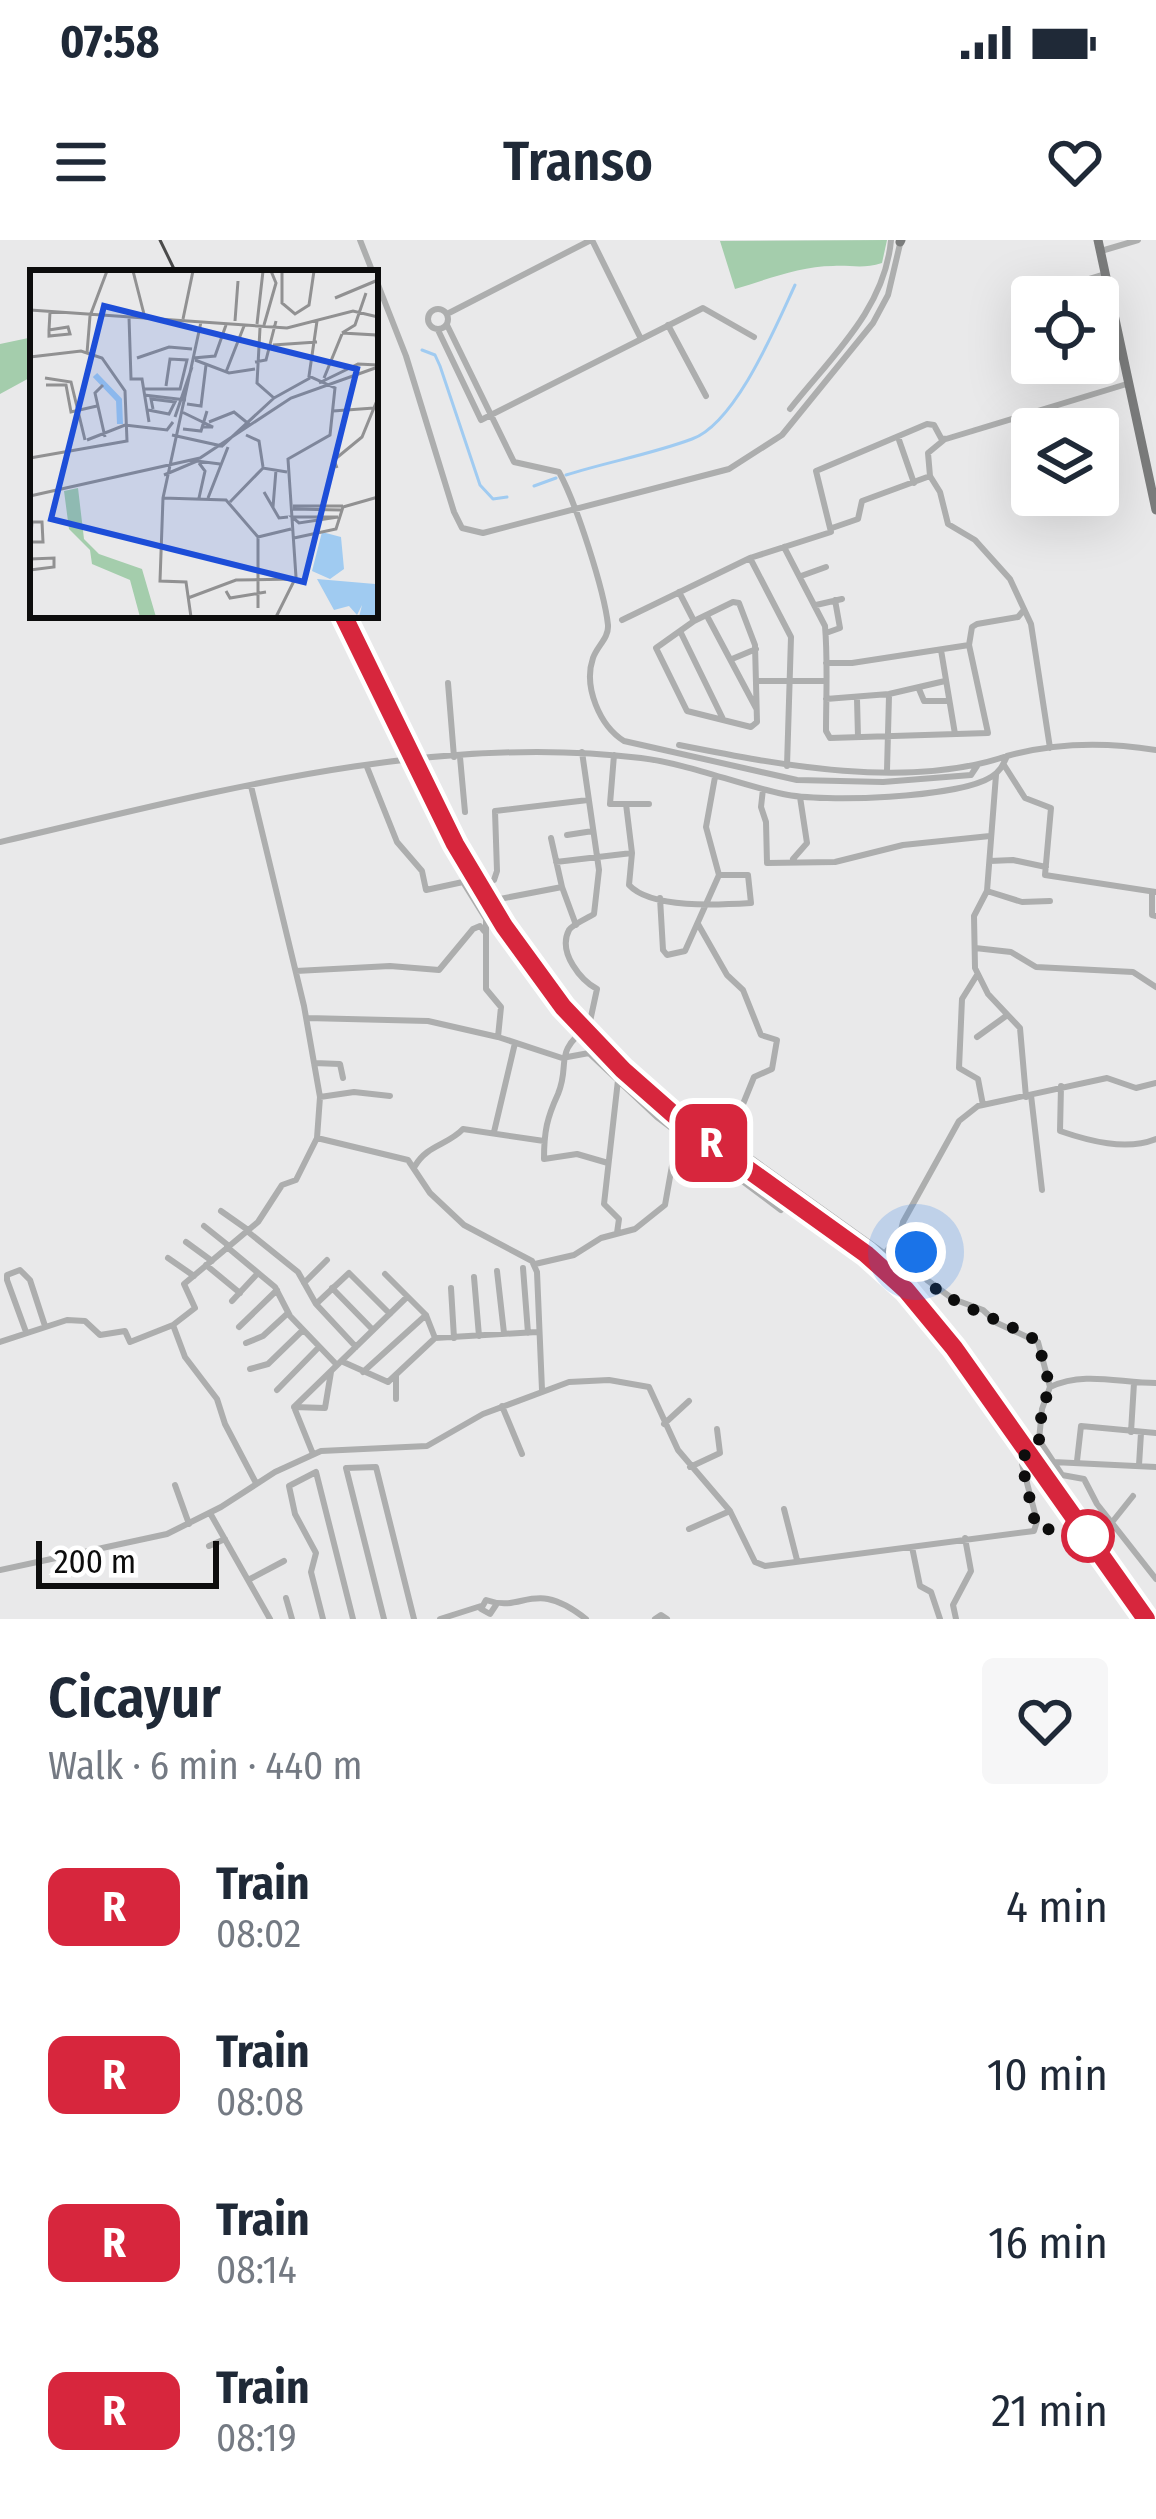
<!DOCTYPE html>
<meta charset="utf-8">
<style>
:root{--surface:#fff;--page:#f6f6f7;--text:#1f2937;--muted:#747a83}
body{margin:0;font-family:"Fira Sans Condensed",sans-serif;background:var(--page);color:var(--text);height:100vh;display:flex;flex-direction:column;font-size:45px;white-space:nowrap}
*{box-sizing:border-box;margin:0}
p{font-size:39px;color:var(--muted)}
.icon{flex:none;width:66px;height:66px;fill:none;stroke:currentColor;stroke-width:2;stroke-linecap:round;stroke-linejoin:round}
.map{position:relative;height:1379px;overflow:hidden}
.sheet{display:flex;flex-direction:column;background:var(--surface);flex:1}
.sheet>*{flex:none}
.badge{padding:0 24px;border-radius:18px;font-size:42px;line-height:78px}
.fabs{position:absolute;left:1011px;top:36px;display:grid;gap:24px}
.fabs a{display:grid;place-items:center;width:108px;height:108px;border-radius:12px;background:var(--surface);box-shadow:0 12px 48px #0002;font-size:60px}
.scale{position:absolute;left:36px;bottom:30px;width:183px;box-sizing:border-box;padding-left:12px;border:6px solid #0d0d0d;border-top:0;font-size:33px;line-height:42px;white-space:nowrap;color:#0d0d0d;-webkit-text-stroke:9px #fff;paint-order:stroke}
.you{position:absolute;width:60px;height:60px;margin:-30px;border:9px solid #fff;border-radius:50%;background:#1a73e8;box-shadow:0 0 0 18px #1a73e833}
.map>.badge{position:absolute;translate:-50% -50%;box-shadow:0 0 0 6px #fff}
.round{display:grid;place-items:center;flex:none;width:126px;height:126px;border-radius:12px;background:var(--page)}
.summary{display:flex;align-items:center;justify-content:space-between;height:204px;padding:0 48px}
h1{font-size:57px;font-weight:600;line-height:90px}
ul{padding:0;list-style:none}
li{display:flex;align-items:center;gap:36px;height:168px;padding:0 48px}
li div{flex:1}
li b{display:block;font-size:45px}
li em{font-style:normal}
li .badge{min-width:132px;font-weight:700;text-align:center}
.status{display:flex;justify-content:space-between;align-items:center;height:84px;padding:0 60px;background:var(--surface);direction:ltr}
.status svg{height:33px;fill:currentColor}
header{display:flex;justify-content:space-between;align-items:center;height:156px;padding:0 48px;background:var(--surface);font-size:54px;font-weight:600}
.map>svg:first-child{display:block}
.green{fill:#a4cdac}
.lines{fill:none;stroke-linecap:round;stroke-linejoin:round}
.stream{stroke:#a0cbf1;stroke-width:3}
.minor{stroke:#adaeae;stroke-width:6}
.major{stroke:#7b7c7c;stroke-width:9}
.rail{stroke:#4b4b4b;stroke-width:3}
.line-casing{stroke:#fff;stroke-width:27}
.line{stroke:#d7263d;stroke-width:18}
.walk{stroke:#0d0d0d;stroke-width:12;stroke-dasharray:0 21.6}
.stop-dot{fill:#fff;stroke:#d7263d;stroke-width:6}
.inset-river{fill:none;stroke:#a0cbf1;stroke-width:6}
.inset-road{fill:none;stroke:#919192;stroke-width:3}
.view{fill:#1d4ed8;fill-opacity:0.15;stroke:#1d4ed8;stroke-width:6}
.inset-edge{fill:none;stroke:#0d0d0d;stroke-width:6}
</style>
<div class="status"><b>07:58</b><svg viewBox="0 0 49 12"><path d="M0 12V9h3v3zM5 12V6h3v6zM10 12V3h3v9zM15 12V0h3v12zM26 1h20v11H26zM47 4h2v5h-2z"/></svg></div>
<header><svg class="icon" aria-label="menu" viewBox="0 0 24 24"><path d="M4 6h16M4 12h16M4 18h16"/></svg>Transo<svg class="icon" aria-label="heart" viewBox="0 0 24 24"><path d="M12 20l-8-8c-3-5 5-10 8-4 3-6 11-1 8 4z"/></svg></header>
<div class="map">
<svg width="1156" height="1379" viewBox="0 0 1156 1379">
<rect width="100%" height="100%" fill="#e9e9ea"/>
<path class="green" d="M 887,0 L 882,23 C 863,29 852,25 833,26 C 800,26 766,40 735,49 L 720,1 Z
M 33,97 L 33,136 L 0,154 L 0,104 Z"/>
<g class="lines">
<path class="stream" d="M 422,110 L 435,115 L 440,126 L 480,245 L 493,259 L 507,257
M 566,235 C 607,222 652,214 692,199 C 736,183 776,86 795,45
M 534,246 L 556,238"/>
<path class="minor" d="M 360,0 L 373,33
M 592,0 L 641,99
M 1101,11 L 1138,0
M 375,37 L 406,116 L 454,272 L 462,288 L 483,293 L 729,229 L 782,195 L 873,83 L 888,55 L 900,4
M 1069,45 L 1105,34
M428 79a10 10 0 1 1 20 0a10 10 0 1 1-20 0Z
M 447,74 L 591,0
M 447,85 L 514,222 L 559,232 C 576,263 604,349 608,385 C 609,398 597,406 593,418 C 583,447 600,486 624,501 L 797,540 L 883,542 L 971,535 L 977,526
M 668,85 L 706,156
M 438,90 L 481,180 L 703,68 L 754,97
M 790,169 C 831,117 885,69 891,0
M 898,197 L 914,243
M 930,236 L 940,252 L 948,284 L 975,300 L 1010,339 L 1031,384 L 1050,508
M 832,288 L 858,279 L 862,261 L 930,236 L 928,213 L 945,199
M 784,307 L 825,386 C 828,421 826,457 826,491 L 830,498 L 988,493 L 969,405 L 852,423 L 826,423
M 750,318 L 791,397 L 787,526
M 801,336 L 826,327
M 679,352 L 694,381
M 733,362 L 739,363 L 755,405 L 757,482 L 751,487 L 687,471 L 656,408 L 694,381 Z
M 816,365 L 842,359
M 707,376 L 756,468
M 622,380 L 750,318 L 831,292 L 816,231 L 927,184 L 934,185 L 941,198 L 946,199 L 1130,143
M 680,391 L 723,479
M 826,393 L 840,388 L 835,360
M 969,405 L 972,387 L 977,384 L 1018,377 L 1023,371
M 941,410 L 955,494
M 732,419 L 756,409
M 759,441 L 825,441
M 448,443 L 454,517
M 919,449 L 924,461 L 948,461
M 826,459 L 889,454 L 945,441
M 857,459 L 858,497
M 679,505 C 780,525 907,550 1007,516
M 582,512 L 599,630 L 594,674 C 588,678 573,684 569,690 C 557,713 582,741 597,749 L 589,786 L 666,857 L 885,1014 L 901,990
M 614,515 L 610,564 L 649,564
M 460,517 L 465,572
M 424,519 L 492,661
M 1004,525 L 1025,558 L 1051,568 L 1045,635 L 1156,652
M 367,527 L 397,602 L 422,631 L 426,650 L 463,642 L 486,679 L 486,749 L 501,767 L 498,797
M 887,530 L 889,456
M 996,535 L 987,651 L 974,676 L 975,728 L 988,754 L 1020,788 L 1026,857
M 763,549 L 761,567 L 766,582 L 767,623 L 835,622 L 903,605 L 990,596
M 626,564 L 632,613 L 629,645 C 651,669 719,665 751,663 L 748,635 L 719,635
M 567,595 L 593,591
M 0,602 C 207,554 427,492 641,518 C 689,524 736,544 783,554 C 822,563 958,558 991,537 C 1000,532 1003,525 1007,516 C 1057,502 1106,502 1156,510
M 793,619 L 807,603 L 800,557
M 990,621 L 1013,620 L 1046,627
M 556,622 L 632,613
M 485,643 L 494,640 L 497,631 L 495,571 L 588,560
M 562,647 L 576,685
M 987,651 L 1022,662 L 1050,661
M 1152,652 L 1152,675 L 1156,676
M 660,658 L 663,710 L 667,715 L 685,711 L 719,635 L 706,587 L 715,537
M 479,663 L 562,647 L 551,598
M 698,684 L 727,735 L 743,750 L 761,795 L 777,800 L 772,829 L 754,837 L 741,869 L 741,892 L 734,906
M 975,708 L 1011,712 L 1036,727 L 1133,732 L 1156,747
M 296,731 L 390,726 L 439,730 L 473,689 L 480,686 L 484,691
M 977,735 L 962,759 L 959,828 L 978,839 L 983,865
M 307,778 L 428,781 L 498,797 L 562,818 L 589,813 L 657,877 L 781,970
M 589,786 C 552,813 571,823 558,854 C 547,878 544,891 544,919 L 577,914 L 608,923
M 977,797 L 1006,776
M 314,823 L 340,824 L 343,838
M 1061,846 L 1060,891 C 1089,901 1126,911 1156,899
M 1031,855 L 1042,950
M 320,857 L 354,852 L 390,856
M 494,892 L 515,803
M 317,898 L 408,920 L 430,953 L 464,985 L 532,1021 L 537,1032 L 542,1150
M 415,926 C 427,905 448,905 463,889 L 544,901
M 221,971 L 248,990
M 204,986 L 229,1006
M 247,991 L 298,1032 L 316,1064 L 356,1107
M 617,993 L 619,979 L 604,964 L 618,840
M 186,1002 L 212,1021
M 227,1007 L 275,1047 L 290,1076 L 337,1125
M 168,1018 L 194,1036
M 535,1024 L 574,1015 L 601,998 L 635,989 L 665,965 L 678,892
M 206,1025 L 240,1053
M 523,1028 L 528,1093
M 497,1031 L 504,1093
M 385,1034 L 426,1075 L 435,1098
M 474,1037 L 479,1096
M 304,1043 L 327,1020
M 332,1048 L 373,1090
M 451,1048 L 454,1098
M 232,1061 L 258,1033
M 316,1064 L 349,1033 L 390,1074
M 173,1085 L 185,1117 L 217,1159 L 225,1184 L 256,1243
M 239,1087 L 277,1050
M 26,1092 L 7,1040 L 7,1035 L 20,1030 L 30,1040 L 45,1086
M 0,1102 L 67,1080 L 85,1081 L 100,1095 L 125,1091 L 130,1102 L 173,1085 L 195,1068 L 184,1044 L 258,982 L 282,945 L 296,940 L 317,898 L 320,857 L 304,766 L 251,546
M 246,1103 L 263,1096 L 288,1073
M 341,1121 L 388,1142 L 435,1098 L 537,1092
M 250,1129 L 268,1124 L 303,1090
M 363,1132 L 426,1075
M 396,1136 L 396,1159
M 1156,1143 C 1119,1143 1085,1131 1050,1147 L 1042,1169 L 1039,1200 L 1062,1235 L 1084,1239 L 1097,1264 L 1156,1339
M 1050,1147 L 1038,1102 L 997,1083 L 983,1070 L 953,1059 L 927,1040 L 914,1003 L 901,990 L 903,982 L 959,881 L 978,866 L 1107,838 L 1136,848 L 1156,843
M 277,1150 L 319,1107
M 502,1166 L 522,1214
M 294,1167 L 325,1168 L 331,1132
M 664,1184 L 689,1161
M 1131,1192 L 1134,1143
M 313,1214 L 294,1167 L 407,1057
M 1077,1221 L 1081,1186 L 1156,1193
M 1053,1222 L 1156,1227
M 1139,1225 L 1141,1193
M 690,1227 L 720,1213 L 717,1189
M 175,1245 L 189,1284
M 784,1269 L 797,1320
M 210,1273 L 270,1379
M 1113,1281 L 1133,1256
M 689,1289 L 730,1271
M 209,1306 L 225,1299
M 912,1307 L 920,1346 L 931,1352 L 940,1379
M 0,1330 L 167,1294 L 221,1267 L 275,1232 L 321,1211 L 427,1206 L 483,1174 L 569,1142 L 609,1140 L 649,1147 L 678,1210 L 730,1271 L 755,1322 L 765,1326 L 1034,1291 L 1037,1281 L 1022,1224 L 1025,1214 L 1039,1200
M 248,1340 L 284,1321
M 286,1358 L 292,1379
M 496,1365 L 490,1374 L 481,1369 L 486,1360 C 524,1374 533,1337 586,1379
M 323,1379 L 311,1332 L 316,1313 L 295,1274 L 289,1246 L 316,1232 L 353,1379
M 384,1379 L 346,1228 L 376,1227 L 414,1379
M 440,1379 L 481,1366
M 655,1379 L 661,1375 L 667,1379
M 956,1379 L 953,1365 L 971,1331 L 965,1298"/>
<path class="major" d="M 1098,0 L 1156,270
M 900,2 L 901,0"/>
<path class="rail" d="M 160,0 L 176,33
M 339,375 L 465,628 L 501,688 L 560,768 L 585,798 L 664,872 L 894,1043 L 963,1127 L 1143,1379"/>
</g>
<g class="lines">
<defs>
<path id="line" d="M 343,375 L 455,604 L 504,686 L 563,767 L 623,830 L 682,882 L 866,1014 L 906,1050 L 954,1108 L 1146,1379"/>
</defs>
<use href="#line" class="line-casing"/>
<use href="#line" class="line"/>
<path class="walk" d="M 916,1012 C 918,1021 920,1033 926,1040 C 947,1064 1010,1082 1038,1102 L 1050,1147 L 1042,1169 L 1039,1200 L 1025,1214 L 1022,1224 L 1036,1287 L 1088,1296"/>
</g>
<circle class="stop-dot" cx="1088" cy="1296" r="24"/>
<g transform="translate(30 30)">
<rect width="348" height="348" fill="#e9e9ea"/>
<path d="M 48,218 L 54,269 L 69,284 L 112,299 L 126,347 L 110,347 L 100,310 L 62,294 L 60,280 L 39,259 L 34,221 Z" fill="#a4cdac"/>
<path d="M 292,262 L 311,267 L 314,299 L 300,309 L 282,301 ZM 287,309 L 345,314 L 348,347 L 329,347 L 332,335 L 327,345 L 319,336 L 304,340 Z" fill="#a0cbf1"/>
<path class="inset-river" d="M 65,105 L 89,130 L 90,154"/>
<path class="inset-road" d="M 103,1 L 115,48M 252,1 L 252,33 L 265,44 L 279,35 L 284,1M 305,28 L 348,10M 0,40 L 257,58 L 323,41 L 348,47M 99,47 L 101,109 L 112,109 L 119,152M 153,49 L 163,1M 205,51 L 208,11M 227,54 L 233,1M 234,55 L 246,13 L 241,1M 230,58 L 227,113 L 244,128 L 280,108M 19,60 L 38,57 L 40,64 L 19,66 L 19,60 L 20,42M 312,63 L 325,55 L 336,23M 312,63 L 346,65 L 348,78M 243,75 L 287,72M 57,83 L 60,46 L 77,1M 0,87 L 51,81 L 72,88 L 95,121 L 97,171 L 0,188M 107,88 L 139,77 L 162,79M 163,88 L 185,86 L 196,55M 165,90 L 199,103 L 225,99M 225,92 L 236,90 L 246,51M 196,102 L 214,56M 15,108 L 41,112 L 55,170M 294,108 L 312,64M 289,113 L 328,94 L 348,95M 16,115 L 36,115 L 41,142 L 67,136M 73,115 L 65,123 L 75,167M 113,119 L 150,119 L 157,90 L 140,89 L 136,116M 114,125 L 156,130M 157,134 L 171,136 L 176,95M 118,140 L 139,144 L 145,132 L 121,129 L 123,139M 303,141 L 344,138M 152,142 L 183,157 L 172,157M 145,147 L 162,97M 179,152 L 204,142 L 220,155M 153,159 L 171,161 L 177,141M 142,165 L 192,176 L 244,128M 216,165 L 229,171 L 233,197M 57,170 L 95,155 L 137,160 L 143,152M 307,198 L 304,190 L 332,167 L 348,128M 134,205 L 167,191 L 190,194M 234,222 L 249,248 L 258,247M 0,226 L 170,188 L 261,128 L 348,97M 133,228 L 196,230 L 228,267 L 261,259M 169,228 L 175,201 L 169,193M 178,228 L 198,177M 200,232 L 233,198 L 257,202M 263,236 L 313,236M 243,237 L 246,200M 263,239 L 311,240M 262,247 L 308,247 L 269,253 ZM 228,267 L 228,338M 264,268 L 306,259 L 313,237 L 348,227M 0,278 L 2,252 L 12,252 L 13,272 L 1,272M 0,289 L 24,288 L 24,297 L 0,300M 196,321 L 200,328 L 236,322M 158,328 L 206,310 L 265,309M 161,347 L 156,312 L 130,311 L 133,228 L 171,52M 246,347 L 266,307 L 258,189 L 300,165 L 305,118 L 279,106 L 287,51"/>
<path class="view" d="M 74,36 L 327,99 L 274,312 L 21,249 Z"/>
<rect width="348" height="348" class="inset-edge"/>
</g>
</svg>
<div class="fabs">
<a><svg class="icon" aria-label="locate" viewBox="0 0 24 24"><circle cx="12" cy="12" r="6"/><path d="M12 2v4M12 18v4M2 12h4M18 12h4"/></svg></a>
<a><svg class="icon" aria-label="layers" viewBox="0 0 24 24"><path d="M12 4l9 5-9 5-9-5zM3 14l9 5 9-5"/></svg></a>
</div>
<div class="scale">200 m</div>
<div class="you" style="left:916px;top:1012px"></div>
<b class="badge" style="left:711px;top:903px;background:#d7263d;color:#fff">R</b>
</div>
<section class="sheet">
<div class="summary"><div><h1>Cicayur</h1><p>Walk · 6 min · 440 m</p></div><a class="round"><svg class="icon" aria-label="heart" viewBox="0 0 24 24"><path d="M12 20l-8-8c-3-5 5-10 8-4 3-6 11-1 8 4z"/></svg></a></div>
<ul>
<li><span class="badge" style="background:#d7263d;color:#fff">R</span><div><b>Train</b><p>08:02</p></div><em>4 min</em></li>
<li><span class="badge" style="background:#d7263d;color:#fff">R</span><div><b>Train</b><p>08:08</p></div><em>10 min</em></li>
<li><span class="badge" style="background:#d7263d;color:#fff">R</span><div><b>Train</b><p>08:14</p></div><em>16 min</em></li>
<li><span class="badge" style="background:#d7263d;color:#fff">R</span><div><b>Train</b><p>08:19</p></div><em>21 min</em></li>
</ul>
</section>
